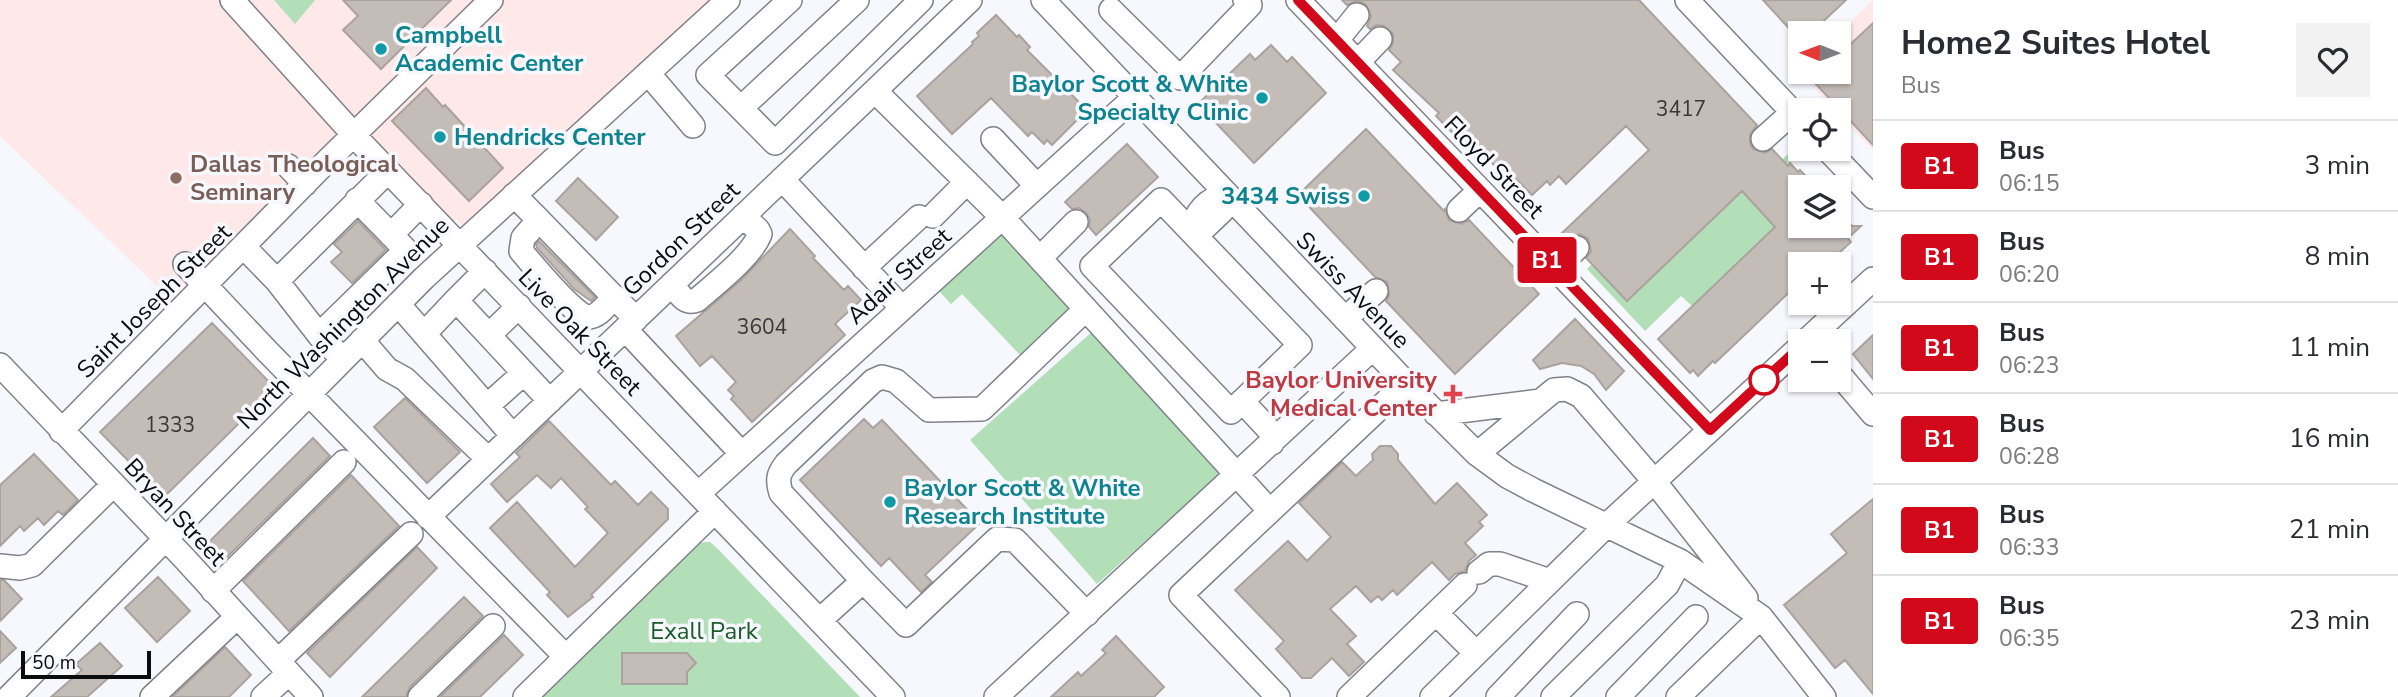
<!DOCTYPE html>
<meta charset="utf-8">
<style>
:root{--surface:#fff;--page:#f2f2f3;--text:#2b2b33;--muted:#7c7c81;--line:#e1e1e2}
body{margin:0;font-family:"Nunito Sans",sans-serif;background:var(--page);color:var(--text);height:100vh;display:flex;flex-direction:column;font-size:26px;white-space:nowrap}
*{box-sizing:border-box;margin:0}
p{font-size:23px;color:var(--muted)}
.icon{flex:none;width:38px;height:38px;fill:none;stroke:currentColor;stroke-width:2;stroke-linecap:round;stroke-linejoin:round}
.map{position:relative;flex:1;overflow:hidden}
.sheet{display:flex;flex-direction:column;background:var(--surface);width:525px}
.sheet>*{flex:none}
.badge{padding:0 14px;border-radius:5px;font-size:24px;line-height:46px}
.needle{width:46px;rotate:271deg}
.buttons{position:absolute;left:1788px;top:21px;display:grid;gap:14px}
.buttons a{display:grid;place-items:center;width:63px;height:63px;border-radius:0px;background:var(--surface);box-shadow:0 2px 5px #0004;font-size:35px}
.scale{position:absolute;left:21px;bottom:18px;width:130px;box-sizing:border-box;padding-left:7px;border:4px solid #0b0c0e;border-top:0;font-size:19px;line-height:24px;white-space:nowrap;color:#0b0c0e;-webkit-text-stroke:5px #f7f7fe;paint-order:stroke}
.map>.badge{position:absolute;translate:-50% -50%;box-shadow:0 0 0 4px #fff}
.round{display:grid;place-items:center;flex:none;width:74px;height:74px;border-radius:0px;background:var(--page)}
.headline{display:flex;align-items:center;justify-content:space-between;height:119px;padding:0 28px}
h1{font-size:33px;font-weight:700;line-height:52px}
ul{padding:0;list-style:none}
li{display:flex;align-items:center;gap:21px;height:91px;padding:0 28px;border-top:2px solid var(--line)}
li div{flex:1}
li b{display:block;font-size:26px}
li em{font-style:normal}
li .badge{min-width:77px;font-weight:700;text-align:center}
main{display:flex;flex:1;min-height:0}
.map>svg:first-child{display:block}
.education{fill:#fee8e8}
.green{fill:#b3dfb8}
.building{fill:#c4bcb7;stroke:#aaa29d;stroke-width:2}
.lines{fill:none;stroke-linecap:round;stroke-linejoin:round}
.minor-casing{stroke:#808189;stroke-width:26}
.minor{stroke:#fff;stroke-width:23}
.line-casing{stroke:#fff;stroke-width:16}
.line{stroke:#d1091b;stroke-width:10}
.culture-dot{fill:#0f9aa8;stroke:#f7f7fe;stroke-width:2.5}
.education-dot{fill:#8d6e63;stroke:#f7f7fe;stroke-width:2.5}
.stop-dot{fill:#fff;stroke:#d1091b;stroke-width:3.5}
.health-dot{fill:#e0444e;stroke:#f7f7fe;stroke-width:2.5}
.labels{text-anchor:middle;stroke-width:7;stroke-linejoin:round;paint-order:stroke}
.number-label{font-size:21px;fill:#393838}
.culture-label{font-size:24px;font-weight:bold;fill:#0d838f;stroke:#f7f7fe;text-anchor:start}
.education-label{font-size:24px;font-weight:bold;fill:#785e54;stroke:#f7f7fe;text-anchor:start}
.street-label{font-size:24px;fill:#0b0c0e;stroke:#f7f7fe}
.health-label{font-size:24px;font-weight:bold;fill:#be3a42;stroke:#f7f7fe;text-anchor:end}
.park-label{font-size:24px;fill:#195b29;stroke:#f7f7fe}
</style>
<main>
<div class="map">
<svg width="1873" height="697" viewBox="0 0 1873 697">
<rect width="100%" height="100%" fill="#f7f7fe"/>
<path class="education" d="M 0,0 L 713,0 L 466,230 L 456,219 L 445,229 L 354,135 L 182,310 L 0,136 Z
M 1873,0 L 1873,150 L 1839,115 L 1839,110 L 1835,110 L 1799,72 L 1801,70 L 1839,72 L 1839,33 Z"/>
<path class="green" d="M 274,0 L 315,0 L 295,24 Z
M 1788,154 L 1792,159 L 1750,199 L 1775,227 L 1692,306 L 1681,296 L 1645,331 L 1587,269 L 1592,264 L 1627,301 L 1742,191 L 1746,195 Z
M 1000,227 L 1069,307 L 1068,311 L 1022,357 L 962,294 L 951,304 L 936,288 Z
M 1093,331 L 1220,474 L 1097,584 L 970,440 Z
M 705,542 L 710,542 L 719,550 L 860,697 L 541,697 L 698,543 Z"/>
<path class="building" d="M 343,0 L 451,0 L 381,69 L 343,30 L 358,16 Z
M 1342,0 L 1639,0 L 1757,125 L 1750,135 L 1750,143 L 1753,149 L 1765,153 L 1772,149 L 1788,166 L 1790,163 L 1798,172 L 1800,170 L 1816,187 L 1801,187 L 1801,226 L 1839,226 L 1839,212 L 1852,226 L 1861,226 L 1848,238 L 1851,242 L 1827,264 L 1801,264 L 1801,281 L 1715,363 L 1713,361 L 1698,376 L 1693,370 L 1690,373 L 1658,339 L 1775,227 L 1742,191 L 1627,301 L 1586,258 L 1591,251 L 1588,239 L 1580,234 L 1567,238 L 1562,233 L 1649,150 L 1626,126 L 1566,184 L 1559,176 L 1550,185 L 1547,181 L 1532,195 L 1516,179 L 1511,183 L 1470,140 L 1464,145 L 1436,116 L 1439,113 L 1393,70 L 1401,62 L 1389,50 L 1393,43 L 1393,34 L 1384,26 L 1377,25 L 1370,29 L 1367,26 L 1371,16 L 1366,5 L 1358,1 L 1347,5 Z
M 1763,0 L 1846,0 L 1811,33 L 1799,32 L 1795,35 Z
M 996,15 L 1017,37 L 1019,35 L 1030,47 L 1027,50 L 1087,110 L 1052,145 L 1047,140 L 1044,144 L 1032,132 L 1028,136 L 991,98 L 952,134 L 917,96 L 973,44 L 972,42 L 979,36 L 977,33 Z
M 1873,23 L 1873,145 L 1813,81 L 1822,72 L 1839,72 L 1839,55 Z
M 1271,45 L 1287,62 L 1292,57 L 1326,93 L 1254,163 L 1198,104 L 1250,54 L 1255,60 Z
M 426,88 L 443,107 L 445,105 L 503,168 L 469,201 L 392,121 Z
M 1366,129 L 1444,211 L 1445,209 L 1449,220 L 1462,224 L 1469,220 L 1539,294 L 1455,374 L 1386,301 L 1389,295 L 1387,282 L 1375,277 L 1298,195 Z
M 1127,144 L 1158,177 L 1096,235 L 1089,227 L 1090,219 L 1086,213 L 1079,208 L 1072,209 L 1065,202 Z
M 578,178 L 618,217 L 596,240 L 556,201 Z
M 358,221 L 386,250 L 352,283 L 331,262 L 342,252 L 334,244 Z
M 790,229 L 815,256 L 813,258 L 844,290 L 848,286 L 861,300 L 835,324 L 845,335 L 752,422 L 731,399 L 734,396 L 728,390 L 736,382 L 712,356 L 700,366 L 676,336 L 741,280 Z
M 539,241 L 595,297 L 591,301 L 574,289 L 537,248 L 536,244 Z
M 1575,319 L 1624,371 L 1606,390 L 1594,374 L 1581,366 L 1562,363 L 1540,369 L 1533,360 Z
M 212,323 L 275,388 L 166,495 L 156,485 L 154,487 L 100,432 Z
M 1873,335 L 1873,379 L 1853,354 Z
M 405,398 L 460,452 L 427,483 L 374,427 Z
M 864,419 L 873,428 L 882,420 L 980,523 L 925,575 L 932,582 L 921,592 L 889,558 L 881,566 L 800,480 Z
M 549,421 L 611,485 L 615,481 L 638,505 L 651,492 L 668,509 L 668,519 L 591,595 L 593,597 L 568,617 L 547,595 L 550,592 L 490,528 L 517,502 L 575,567 L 608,533 L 585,509 L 588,507 L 561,478 L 551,488 L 537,475 L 507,502 L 491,484 L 520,457 L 516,453 Z
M 313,438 L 330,456 L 225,559 L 209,542 Z
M 1380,446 L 1391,446 L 1398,454 L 1398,460 L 1435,504 L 1457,483 L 1487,515 L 1479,522 L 1483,526 L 1465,543 L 1476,555 L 1469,561 L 1465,571 L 1455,574 L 1449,580 L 1432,562 L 1397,595 L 1393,590 L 1382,600 L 1378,596 L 1371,602 L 1356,586 L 1330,609 L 1356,636 L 1347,644 L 1364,662 L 1349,676 L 1332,658 L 1311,678 L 1302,678 L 1276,649 L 1284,641 L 1235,590 L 1288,541 L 1307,561 L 1331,537 L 1299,503 L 1342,462 L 1356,476 L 1373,460 L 1372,454 Z
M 34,454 L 78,500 L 63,515 L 58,511 L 44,525 L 38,518 L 24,531 L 20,526 L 0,546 L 0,485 Z
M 351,475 L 399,526 L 289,631 L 243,581 Z
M 1873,499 L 1873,694 L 1845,660 L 1835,668 L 1784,605 L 1847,553 L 1831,534 Z
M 417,547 L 437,568 L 330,677 L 307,653 Z
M 158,577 L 190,611 L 157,642 L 125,608 Z
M 0,580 L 4,580 L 22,599 L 0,621 Z
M 464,597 L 483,616 L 410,687 L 406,697 L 362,697 Z
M 0,631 L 16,648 L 0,663 Z
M 504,635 L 523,655 L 480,697 L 440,697 Z
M 1116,636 L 1164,687 L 1154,697 L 1051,697 L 1078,672 L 1081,676 L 1106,653 L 1102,650 Z
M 100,643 L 122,666 L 87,697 L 51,697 L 82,670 L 76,664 Z
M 225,647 L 251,675 L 229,697 L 172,697 Z
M 622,653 L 687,653 L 696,663 L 687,672 L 687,684 L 622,684 Z"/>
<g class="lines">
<defs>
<path id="minor" d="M 232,0 L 365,147 L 893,697
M 790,0 L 708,75 L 775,143 L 921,0
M 1043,0 L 1406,383 L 1477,454 L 1507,476 L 1533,490 L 1680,561 L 1761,617 L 1824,697
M 1298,0 L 1710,430
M 1687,0 L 1801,121
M 1111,10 L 1180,78 L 1250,5 L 1245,0
M 1337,40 L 1357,15
M 1358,62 L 1380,39
M 648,73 L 693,126
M 875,91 L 1002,217 L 1269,510
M 741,108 L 857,0
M 993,139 L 1037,186
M 1763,139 L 1793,112
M 1827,149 L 1873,197
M 288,166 L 305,184
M 782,179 L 902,308
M 514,195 L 539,220 L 523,238 L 521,251 C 531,263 576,317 588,317 C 599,317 607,304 614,297 L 636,319
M 1226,195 L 1222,211 L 1201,231 L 1192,231 C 1195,212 1207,199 1226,195 Z
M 1161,200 L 1300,345 L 1231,412 L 1092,266 Z
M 1459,210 L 1480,190
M 933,216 L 967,182
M 539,220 L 614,297
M 391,235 L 421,204
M 244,247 L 277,281 L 319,335 L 343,359
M 1040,258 L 1076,222
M 185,264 L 267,351 L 565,656
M 864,268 L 919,217
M 1555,269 L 1577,248
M 277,281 L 388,171
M 672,284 C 679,293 684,305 697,300 C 715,284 751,257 760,234 L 758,230 L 743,216
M 456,300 L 485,271
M 398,304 L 513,436
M 1345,319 L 1376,291
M 625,329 L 742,454
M 424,334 L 456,300 L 550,401
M 319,335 L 406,250 L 357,200
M 489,335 L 519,306
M 362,340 L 387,369 L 405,379 L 488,459
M 1806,341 L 1873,279
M 0,365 L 185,559 L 311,697
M 1839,374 L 1873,414
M 1242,401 L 1270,431 L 1272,443
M 487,406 L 524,373
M 1436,414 L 1540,401
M 61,431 L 328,160 L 491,0
M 1477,454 L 1554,390 L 1567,389 L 1581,396 L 1654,481 L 1746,598
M 698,494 L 1135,97
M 428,517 L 970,0
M 0,566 L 20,568 L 32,565 L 113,485
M 1479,572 L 1489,564 L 1500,564 L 1550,581
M 863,581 L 906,625 L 997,539 L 1015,540 L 1087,614
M 213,591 L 344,462
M 1436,613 L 1476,653
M 820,620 L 863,581 L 781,493 C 777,480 778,474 786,464 L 873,381 L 882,377 L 896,381 L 929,410 L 982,409 L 1086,309
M 278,661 L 411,534
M 9,697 L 424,278 L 728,0
M 152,697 L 237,617
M 263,697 L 289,673
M 420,697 L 493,626
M 525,697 L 715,511
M 996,697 L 1373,348
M 1278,697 L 1181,595 L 1406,383
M 1349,697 L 1465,585
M 1432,697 L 1607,525 L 1801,346
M 1498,697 L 1577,614
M 1553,697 L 1667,585 L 1680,561
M 1618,697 L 1696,617
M 1678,697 L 1761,617"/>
</defs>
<use href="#minor" class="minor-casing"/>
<use href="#minor" class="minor"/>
</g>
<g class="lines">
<defs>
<path id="line" d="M 1298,0 L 1710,430 L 1801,346"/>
</defs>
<use href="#line" class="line-casing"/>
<use href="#line" class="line"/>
</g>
<g class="culture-dot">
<circle cx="381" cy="49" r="7"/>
<circle cx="1262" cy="98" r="7"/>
<circle cx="440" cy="137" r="7"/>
<circle cx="1364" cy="196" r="7"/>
<circle cx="890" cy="502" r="7"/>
</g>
<circle class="education-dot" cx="176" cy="178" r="7"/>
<circle class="stop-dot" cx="1764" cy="380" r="14"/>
<path class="health-dot" d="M1449.5 383.5h7v7h7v7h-7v7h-7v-7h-7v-7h7z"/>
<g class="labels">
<g class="number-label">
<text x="1681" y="116">3417</text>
<text x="762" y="334">3604</text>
<text x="170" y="432">1333</text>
</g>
<g class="culture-label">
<text x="395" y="43">Campbell<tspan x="395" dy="28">Academic Center</tspan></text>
<text x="1248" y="92" text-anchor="end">Baylor Scott &amp; White<tspan x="1248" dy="28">Specialty Clinic</tspan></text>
<text x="454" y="145">Hendricks Center</text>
<text x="1350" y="204" text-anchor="end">3434 Swiss</text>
<text x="904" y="496">Baylor Scott &amp; White<tspan x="904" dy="28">Research Institute</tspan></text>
</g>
<g class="education-label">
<text x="190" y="172">Dallas Theological<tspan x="190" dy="28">Seminary</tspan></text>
</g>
<g class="street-label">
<text transform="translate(1494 167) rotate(46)" y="8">Floyd Street</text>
<text transform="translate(681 239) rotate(-44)" y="8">Gordon Street</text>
<text transform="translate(899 276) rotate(-42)" y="8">Adair Street</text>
<text transform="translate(1353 290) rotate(46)" y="8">Swiss Avenue</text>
<text transform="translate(154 301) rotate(-45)" y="8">Saint Joseph Street</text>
<text transform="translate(343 323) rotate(-45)" y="8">North Washington Avenue</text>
<text transform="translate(580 332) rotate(46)" y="8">Live Oak Street</text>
<text transform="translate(175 512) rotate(47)" y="8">Bryan Street</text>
</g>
<g class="health-label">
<text x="1437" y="388">Baylor University<tspan x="1437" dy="28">Medical Center</tspan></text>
</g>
<g class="park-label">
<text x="704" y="639">Exall Park</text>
</g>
</g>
</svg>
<div class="buttons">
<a><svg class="needle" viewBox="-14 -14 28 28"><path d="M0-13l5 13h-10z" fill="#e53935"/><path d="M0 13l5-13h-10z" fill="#7c7c81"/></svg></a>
<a><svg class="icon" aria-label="locate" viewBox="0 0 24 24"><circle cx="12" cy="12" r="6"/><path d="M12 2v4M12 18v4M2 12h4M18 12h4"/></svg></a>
<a><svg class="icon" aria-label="layers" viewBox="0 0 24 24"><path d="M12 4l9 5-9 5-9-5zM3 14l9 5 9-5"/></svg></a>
<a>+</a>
<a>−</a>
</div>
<div class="scale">50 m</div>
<b class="badge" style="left:1547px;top:260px;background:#d1091b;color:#fff">B1</b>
</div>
<section class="sheet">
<div class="headline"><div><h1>Home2 Suites Hotel</h1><p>Bus</p></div><a class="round"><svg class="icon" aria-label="heart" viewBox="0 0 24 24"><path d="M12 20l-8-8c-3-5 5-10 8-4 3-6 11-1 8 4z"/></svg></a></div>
<ul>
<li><span class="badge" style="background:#d1091b;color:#fff">B1</span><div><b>Bus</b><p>06:15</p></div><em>3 min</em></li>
<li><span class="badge" style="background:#d1091b;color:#fff">B1</span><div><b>Bus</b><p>06:20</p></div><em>8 min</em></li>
<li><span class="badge" style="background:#d1091b;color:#fff">B1</span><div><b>Bus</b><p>06:23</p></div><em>11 min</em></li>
<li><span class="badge" style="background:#d1091b;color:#fff">B1</span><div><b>Bus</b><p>06:28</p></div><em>16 min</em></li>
<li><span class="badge" style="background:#d1091b;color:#fff">B1</span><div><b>Bus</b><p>06:33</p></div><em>21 min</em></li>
<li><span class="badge" style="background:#d1091b;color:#fff">B1</span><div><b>Bus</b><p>06:35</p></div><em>23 min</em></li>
</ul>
</section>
</main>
